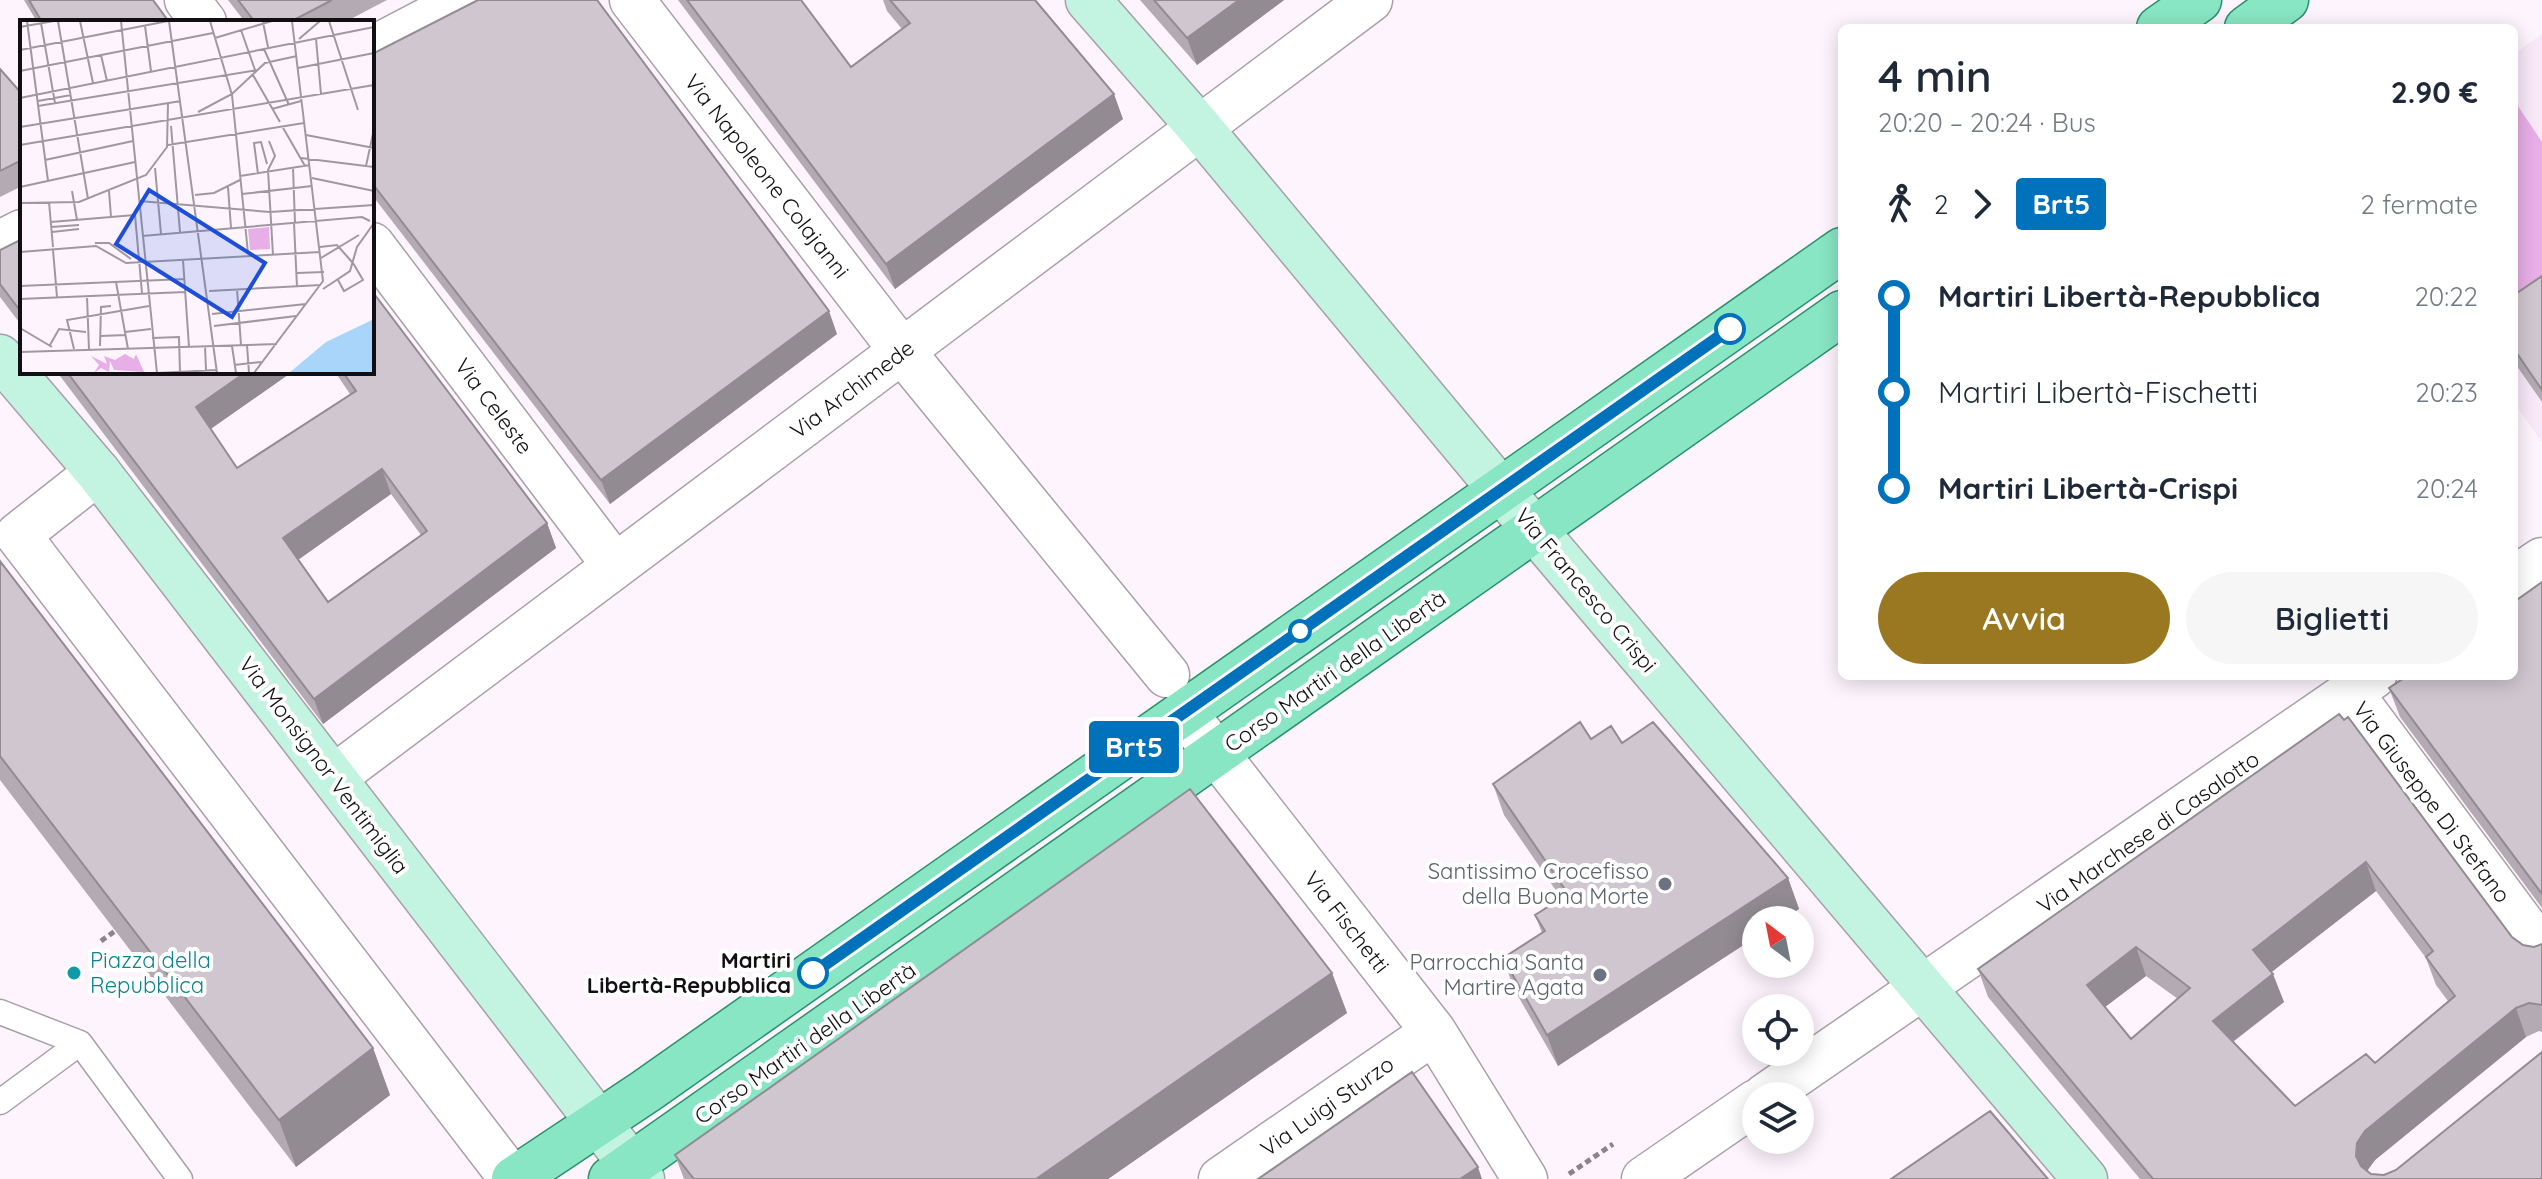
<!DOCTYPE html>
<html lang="it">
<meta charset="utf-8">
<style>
:root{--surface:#fff;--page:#f6f6f7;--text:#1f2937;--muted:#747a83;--accent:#997821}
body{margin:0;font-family:Quicksand,sans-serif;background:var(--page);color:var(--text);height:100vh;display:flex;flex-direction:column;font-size:30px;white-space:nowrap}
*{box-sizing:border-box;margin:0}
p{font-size:26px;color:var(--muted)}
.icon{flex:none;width:44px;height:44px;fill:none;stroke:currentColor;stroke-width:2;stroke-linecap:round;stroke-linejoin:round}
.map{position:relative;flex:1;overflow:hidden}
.details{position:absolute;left:1838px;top:24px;width:680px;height:656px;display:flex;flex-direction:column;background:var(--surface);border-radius:12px;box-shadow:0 4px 20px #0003}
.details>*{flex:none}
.badge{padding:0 16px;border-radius:6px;font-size:28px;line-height:52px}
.needle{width:52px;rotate:328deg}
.tools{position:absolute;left:1742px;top:906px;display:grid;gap:16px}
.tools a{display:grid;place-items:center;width:72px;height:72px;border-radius:50%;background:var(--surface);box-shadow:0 4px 20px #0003;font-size:40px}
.map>.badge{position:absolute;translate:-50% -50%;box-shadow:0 0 0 4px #fff}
.legs{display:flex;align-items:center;gap:12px;height:88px;padding:0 40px;font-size:26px}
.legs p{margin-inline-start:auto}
.headline{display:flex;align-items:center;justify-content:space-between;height:136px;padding:0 40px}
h1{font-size:44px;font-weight:600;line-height:60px}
.cta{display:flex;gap:16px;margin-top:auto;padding:16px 40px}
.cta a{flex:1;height:92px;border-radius:48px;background:var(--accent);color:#fff;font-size:32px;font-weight:600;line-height:92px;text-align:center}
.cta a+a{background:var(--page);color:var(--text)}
ul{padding:0 40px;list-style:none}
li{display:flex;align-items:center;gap:28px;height:96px;font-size:30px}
li i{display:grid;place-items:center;width:12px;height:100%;margin:0 10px;background:currentColor}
li i::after{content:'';width:20px;height:20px;margin:-10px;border:6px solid;border-radius:50%;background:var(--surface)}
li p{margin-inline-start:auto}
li:first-child i{background:linear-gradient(#0000 50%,currentColor 0)}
li:last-child i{background:linear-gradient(currentColor 50%,#0000 0)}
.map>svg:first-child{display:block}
.built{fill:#f8e8f8}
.green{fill:#e7aee7}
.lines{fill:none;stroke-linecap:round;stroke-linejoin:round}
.lane-casing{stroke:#a99fa8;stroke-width:27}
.street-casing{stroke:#a99fa8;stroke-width:47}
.secondary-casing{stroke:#a99fa8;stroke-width:47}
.primary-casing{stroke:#2b906c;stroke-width:47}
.path{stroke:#8a838a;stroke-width:5;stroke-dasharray:6 4;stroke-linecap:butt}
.lane{stroke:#fff;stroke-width:24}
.street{stroke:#fff;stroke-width:44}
.secondary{stroke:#c3f3e1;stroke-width:44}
.primary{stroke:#88e6c4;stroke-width:44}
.wall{fill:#b3aab3;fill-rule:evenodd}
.shaded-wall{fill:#928b92}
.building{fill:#d0c6d0;stroke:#928b92;stroke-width:2;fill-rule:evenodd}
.line-1-casing{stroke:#fff;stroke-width:18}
.line-1{stroke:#0072bc;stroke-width:12}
.stop-1-dot{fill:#fff;stroke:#0072bc;stroke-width:4}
.worship-dot{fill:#6b7280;stroke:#fff;stroke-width:3}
.culture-dot{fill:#0f9aa8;stroke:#fff;stroke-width:3}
.labels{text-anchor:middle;stroke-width:8;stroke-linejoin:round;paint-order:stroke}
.street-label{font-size:22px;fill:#120f12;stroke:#fff}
.worship-label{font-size:22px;fill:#5b616d;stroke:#fff;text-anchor:end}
.culture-label{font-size:22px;fill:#0d838f;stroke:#fff;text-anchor:start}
.stop-label{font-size:22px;font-weight:bold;fill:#120f12;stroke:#fff;text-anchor:end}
.inset-road{fill:none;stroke:#a098a0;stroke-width:2}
.view{fill:#1d4ed8;fill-opacity:0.15;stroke:#1d4ed8;stroke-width:4}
.inset-edge{fill:none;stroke:#120f12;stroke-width:4}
</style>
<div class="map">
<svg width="2542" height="1179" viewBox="0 0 2542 1179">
<rect width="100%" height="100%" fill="#fef4fe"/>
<path class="built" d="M 2542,34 L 2542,142 L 2514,100 L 2514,54 Z
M 2542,276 L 2542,442 L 2514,403 L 2514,296 Z"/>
<path class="green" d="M 2514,100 L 2542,142 L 2542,276 L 2514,296 Z"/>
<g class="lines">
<defs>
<path id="lane" d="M 0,1012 L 80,1043 L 180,1179
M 0,1102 L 80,1043"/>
<path id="street" d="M 187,0 L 204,22
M 632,0 L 902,351 L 1167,675
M 372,49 L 466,0
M 0,243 L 22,232
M 372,245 L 615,566
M 98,472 L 18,535 L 512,1179
M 2514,579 L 2542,560
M 2350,692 L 2542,950
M 1184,712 L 1434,1032 L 1525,1179
M 334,777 L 1370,0
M 1765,1096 L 2374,676
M 1221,1179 L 1434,1032
M 1644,1179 L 1756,1102"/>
<path id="secondary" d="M 1088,0 L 1199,127 L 1500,489 L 2085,1179
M 0,357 L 98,472 L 642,1179"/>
<path id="primary" d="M 2159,28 L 2199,0
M 2247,28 L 2286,0
M 514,1179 L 646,1091 L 1842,250
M 611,1179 L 1842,313"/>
</defs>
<use href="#lane" class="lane-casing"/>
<use href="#street" class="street-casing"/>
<use href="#secondary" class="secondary-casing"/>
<use href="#primary" class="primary-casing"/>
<path class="path" d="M 101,941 L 115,931
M 122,968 L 135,957
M 1569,1174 L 1613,1144"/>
<use href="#lane" class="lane"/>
<use href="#street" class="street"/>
<use href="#secondary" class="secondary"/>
<use href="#primary" class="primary"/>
</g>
<path class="wall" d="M 24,0 L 153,0 L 169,22 L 37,22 Z
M 228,0 L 387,0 L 345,22 L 245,22 Z
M 678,0 L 801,0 L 851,67 L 902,29 L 887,11 L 883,0 L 1035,0 L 1123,119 L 895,289 Z
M 1140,0 L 1284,0 L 1197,65 Z
M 372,54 L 837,334 L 610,504 L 372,195 Z
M 0,69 L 22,94 L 22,186 L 0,197 Z
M 22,239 L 22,326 L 0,297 L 0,250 Z
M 2542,276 L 2542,402 L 2514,362 L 2514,295 Z
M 57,372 L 292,372 L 210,429 L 237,468 L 350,394 L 335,372 L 372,372 L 547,523 L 556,548 L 323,724 ZM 391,494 L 421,535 L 328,602 L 298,560 Z
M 0,561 L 373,1048 L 390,1095 L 296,1167 L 0,780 Z
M 2542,582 L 2542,908 L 2400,717 L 2389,688 Z
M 2339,714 L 2512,937 L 2523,945 L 2534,947 L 2542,944 L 2542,1032 L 2539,1031 L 2526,1037 L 2375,1160 L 2367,1171 L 2371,1174 L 2384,1175 L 2542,1179 L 2140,1179 L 1988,997 L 1978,969 ZM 2376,891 L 2426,958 L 2436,985 L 2448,1001 L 2375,1063 L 2295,1106 L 2233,1042 L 2284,1002 L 2271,972 ZM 2146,976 L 2178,999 L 2131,1039 L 2105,1007 Z
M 1591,739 L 1622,743 L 1788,878 L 1799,909 L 1782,920 L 1756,920 L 1558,1066 L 1514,989 L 1503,958 L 1542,933 L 1535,915 L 1561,898 L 1504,815 L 1493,784 Z
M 1332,973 L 1347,1013 L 1108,1179 L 684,1179 L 675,1155 Z"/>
<path class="shaded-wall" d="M 1239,0 L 1284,0 L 1197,65 L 1187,38 Z
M 1114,94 L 1123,119 L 895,289 L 886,264 Z
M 829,311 L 837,334 L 610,504 L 601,480 Z
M 246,372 L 292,372 L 205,433 L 196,407 Z
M 382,469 L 391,494 L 292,564 L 283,538 Z
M 547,523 L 556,548 L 323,724 L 314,699 Z
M 2366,862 L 2376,891 L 2264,978 L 2253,950 Z
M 1788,878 L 1799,909 L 1782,920 L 1756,920 L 1756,937 L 1558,1066 L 1547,1035 Z
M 2136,947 L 2146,976 L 2097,1013 L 2087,985 Z
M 1332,973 L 1347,1013 L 1108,1179 L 1036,1179 Z
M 2273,974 L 2284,1002 L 2223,1049 L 2213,1021 Z
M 2516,1008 L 2526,1037 L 2375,1160 L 2367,1171 L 2367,1179 L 2356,1156 L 2357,1143 L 2365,1131 Z
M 373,1048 L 390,1095 L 296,1167 L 279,1120 Z
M 1478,1167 L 1482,1179 L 1460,1179 Z"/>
<path class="building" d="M 29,0 L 153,0 L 169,22 L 42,22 Z
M 238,0 L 332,0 L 290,22 L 255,22 Z
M 478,0 L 597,0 L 829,311 L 601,480 L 372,183 L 372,54 Z
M 687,0 L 801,0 L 851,67 L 910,23 L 890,0 L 1035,0 L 1114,94 L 886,264 Z
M 1154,0 L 1239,0 L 1187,38 Z
M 0,69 L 22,94 L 22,160 L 0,171 Z
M 22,239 L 22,313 L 0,284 L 0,250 Z
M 2542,276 L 2542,390 L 2514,349 L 2514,295 Z
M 372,291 L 547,523 L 314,699 L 67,372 L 246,372 L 196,407 L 237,468 L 356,391 L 343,372 L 372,372 ZM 382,469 L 427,531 L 328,602 L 283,538 Z
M 0,561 L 373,1048 L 279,1120 L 0,756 Z
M 2542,582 L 2542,894 L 2389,688 L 2407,676 L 2514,676 L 2514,602 Z
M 2339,714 L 2344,720 L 2348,717 L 2512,937 L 2523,945 L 2534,947 L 2542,944 L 2542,1005 L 2529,1003 L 2516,1008 L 2365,1131 L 2357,1143 L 2356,1156 L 2361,1166 L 2371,1174 L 2384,1175 L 2396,1170 L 2542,1052 L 2542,1176 L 2541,1179 L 2153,1179 L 1978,969 ZM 2366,862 L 2433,951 L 2426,957 L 2455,996 L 2375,1063 L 2366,1054 L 2295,1106 L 2213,1021 L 2273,974 L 2253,950 ZM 2136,947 L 2190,988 L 2131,1039 L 2087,985 Z
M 1580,722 L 1591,739 L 1611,726 L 1622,743 L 1653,722 L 1788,878 L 1547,1035 L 1503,958 L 1545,931 L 1535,915 L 1568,894 L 1493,784 Z
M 1190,789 L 1332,973 L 1036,1179 L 694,1179 L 675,1155 Z
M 1412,1072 L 1478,1167 L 1460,1179 L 1258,1179 Z
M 1990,1111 L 2048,1179 L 1891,1179 Z"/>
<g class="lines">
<defs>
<path id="line-1" d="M 813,973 L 1730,329"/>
</defs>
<use href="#line-1" class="line-1-casing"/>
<use href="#line-1" class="line-1"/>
</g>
<g class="stop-1-dot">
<circle cx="1730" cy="329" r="14"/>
<circle cx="1300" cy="631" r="10"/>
<circle cx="813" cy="973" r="14"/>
</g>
<g class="worship-dot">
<circle cx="1665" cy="884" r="8"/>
<circle cx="1600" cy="975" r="8"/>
</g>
<circle class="culture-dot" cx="74" cy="973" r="8"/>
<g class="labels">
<g class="street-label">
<text transform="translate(767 176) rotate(52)" y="8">Via Napoleone Colajanni</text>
<text transform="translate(852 389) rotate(-37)" y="8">Via Archimede</text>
<text transform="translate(494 406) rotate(53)" y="8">Via Celeste</text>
<text transform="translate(1586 590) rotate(50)" y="8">Via Francesco Crispi</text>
<text transform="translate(1335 671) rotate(-35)" y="8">Corso Martiri della Libertà</text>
<text transform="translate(324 765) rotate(53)" y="8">Via Monsignor Ventimiglia</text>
<text transform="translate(2432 802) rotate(53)" y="8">Via Giuseppe Di Stefano</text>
<text transform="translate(2148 832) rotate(-35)" y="8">Via Marchese di Casalotto</text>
<text transform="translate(1347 922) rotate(52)" y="8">Via Fischetti</text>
<text transform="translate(805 1043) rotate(-35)" y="8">Corso Martiri della Libertà</text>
<text transform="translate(1327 1106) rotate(-35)" y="8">Via Luigi Sturzo</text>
</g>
<g class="worship-label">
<text x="1649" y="879">Santissimo Crocefisso<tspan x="1649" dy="25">della Buona Morte</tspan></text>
<text x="1584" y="970">Parrocchia Santa<tspan x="1584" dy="25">Martire Agata</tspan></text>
</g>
<g class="culture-label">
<text x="90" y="968">Piazza della<tspan x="90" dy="25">Repubblica</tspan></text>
</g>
<g class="stop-label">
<text x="791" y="968">Martiri<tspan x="791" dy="25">Libertà-Repubblica</tspan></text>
</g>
</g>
<g transform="translate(20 20)">
<rect width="354" height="354" fill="#fef4fe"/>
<path d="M 249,207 L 250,229 L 230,230 L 228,209 ZM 105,334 L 114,339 L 116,334 L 124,352 L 94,350 L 90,341 L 89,352 L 81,348 L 74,353 L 79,345 L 71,336 L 87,344 L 84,336 L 95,340 Z" fill="#e7aee7"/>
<path d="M 354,299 L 354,353 L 269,353 L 306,322 Z" fill="#a9d5fb"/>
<path class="inset-road" d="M 7,1 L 28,161M 38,1 L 68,179M 60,1 L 73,63M 101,1 L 137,353M 149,1 L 197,353M 190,1 L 212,75 L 228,233M 309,1 L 338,90M 243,2 L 248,27M 21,3 L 35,83M 125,6 L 131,51M 0,7 L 34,1M 221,10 L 235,50M 195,18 L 252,1M 279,19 L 300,1M 296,19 L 301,74M 244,29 L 269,85M 0,30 L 148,1M 81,35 L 87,61M 278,48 L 354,33M 0,51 L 193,13M 233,55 L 260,102M 0,78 L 354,7M 18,81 L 51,75M 18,86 L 238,50M 252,89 L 281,81M 178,92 L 212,74 L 245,43 L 277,36M 151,106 L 160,212M 262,106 L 285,146M 0,107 L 161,81M 286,115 L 354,128M 249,121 L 255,136 L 248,150 L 253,235M 0,125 L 354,65M 148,125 L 284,103M 281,138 L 354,147M 25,140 L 113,121M 346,146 L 354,109M 135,148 L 141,214M 273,148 L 275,203M 238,154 L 234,123 L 241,122 L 247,144M 220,156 L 290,145M 292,158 L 354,171M 0,167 L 115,142M 208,167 L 211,208M 52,171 L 57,200M 89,171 L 91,197M 222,174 L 292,166M 175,175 L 194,173 L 220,160M 119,181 L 250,192 L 354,185M 29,182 L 33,227M 0,183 L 59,182 L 126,155 L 147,127 L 148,83M 115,195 L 122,273M 31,202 L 115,195M 274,203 L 277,267M 31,207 L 59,205M 32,212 L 59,209M 122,216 L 342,197 L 350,201M 75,223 L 89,223 L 111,239M 300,227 L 317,225 L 332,242M 33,230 L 37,277M 0,232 L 76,226 L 106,243 L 300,232M 301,238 L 339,215M 163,240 L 169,327M 277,253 L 304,252M 318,260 L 324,271 L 343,260 L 333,243M 96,262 L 108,329M 0,266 L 165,259M 217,269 L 221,325M 303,269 L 330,251 L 337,227 L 354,203M 189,271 L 301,265M 67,276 L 69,330M 0,279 L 165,272M 192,294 L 286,284M 194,306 L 276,296M 0,308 L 32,327M 105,312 L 131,309M 80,316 L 106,315M 132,318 L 159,317 L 160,353M 30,325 L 39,309 L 66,312M 227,325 L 229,353M 80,326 L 81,287 L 91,286M 185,326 L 186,350M 212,326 L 216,353M 54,329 L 47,300 L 129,286M 0,332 L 257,324M 214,345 L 241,342M 137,353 L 196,350M 234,353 L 303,261 L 272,1"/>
<path class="view" d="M 129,170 L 245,243 L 212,297 L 96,224 Z"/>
<rect width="354" height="354" class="inset-edge"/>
</g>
</svg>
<div class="tools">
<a><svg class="needle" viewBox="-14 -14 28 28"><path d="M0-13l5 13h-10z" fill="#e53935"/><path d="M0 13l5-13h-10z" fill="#747a83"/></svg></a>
<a><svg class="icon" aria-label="locate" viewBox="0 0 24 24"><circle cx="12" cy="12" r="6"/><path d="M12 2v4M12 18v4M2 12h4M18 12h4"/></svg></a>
<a><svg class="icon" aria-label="layers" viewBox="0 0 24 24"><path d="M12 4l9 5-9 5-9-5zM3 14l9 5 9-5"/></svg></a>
</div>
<b class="badge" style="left:1134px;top:747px;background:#0072bc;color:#fff">Brt5</b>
<section class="details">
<div class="headline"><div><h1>4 min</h1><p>20:20 – 20:24 · Bus</p></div><b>2.90 €</b></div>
<div class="legs"><svg class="icon" aria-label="walk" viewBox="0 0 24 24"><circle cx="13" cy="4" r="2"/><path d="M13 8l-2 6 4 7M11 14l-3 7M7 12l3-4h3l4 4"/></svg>2<svg class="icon" aria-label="forward" viewBox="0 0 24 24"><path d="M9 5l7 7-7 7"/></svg><b class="badge" style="background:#0072bc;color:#fff">Brt5</b><p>2 fermate</p></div>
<ul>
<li><i style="color:#0072bc"></i><b>Martiri Libertà-Repubblica</b><p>20:22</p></li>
<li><i style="color:#0072bc"></i><span>Martiri Libertà-Fischetti</span><p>20:23</p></li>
<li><i style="color:#0072bc"></i><b>Martiri Libertà-Crispi</b><p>20:24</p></li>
</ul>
<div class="cta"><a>Avvia</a><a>Biglietti</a></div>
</section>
</div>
